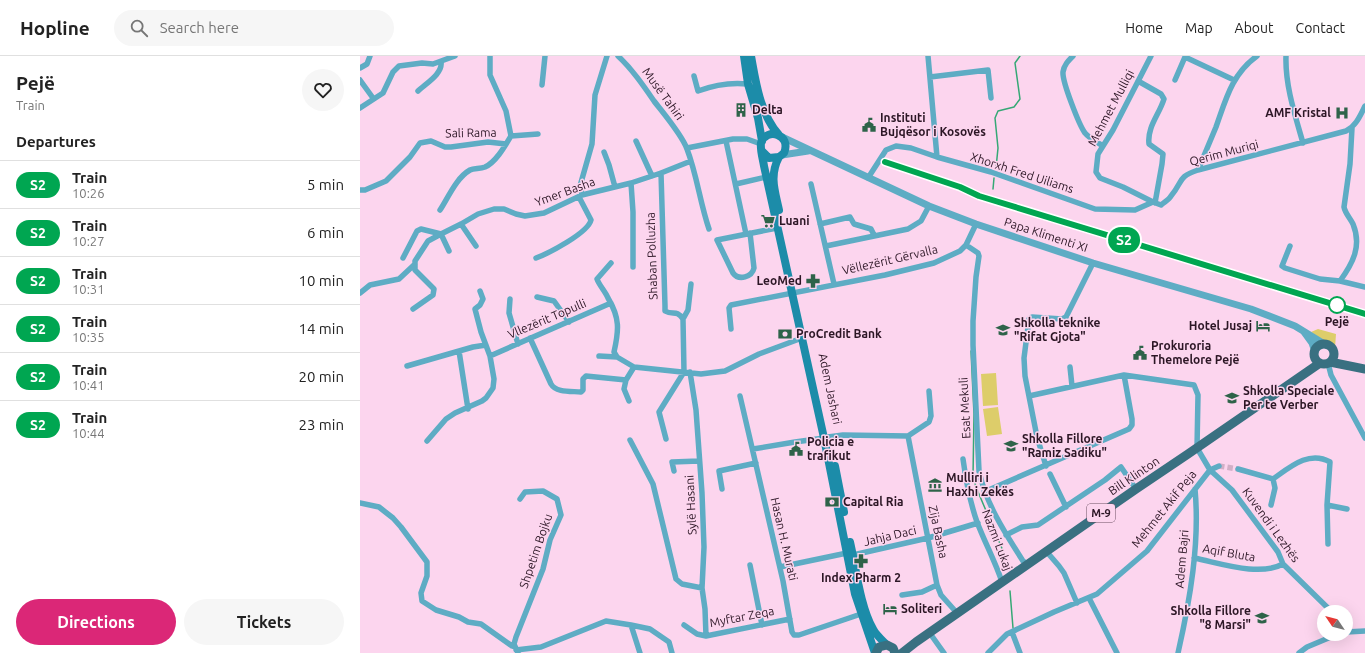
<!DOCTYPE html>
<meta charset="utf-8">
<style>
:root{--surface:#fff;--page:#f6f6f6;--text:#222;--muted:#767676;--line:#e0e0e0;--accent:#db2777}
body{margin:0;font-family:Ubuntu,sans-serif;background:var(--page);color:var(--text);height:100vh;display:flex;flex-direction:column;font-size:15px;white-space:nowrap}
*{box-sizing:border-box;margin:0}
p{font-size:13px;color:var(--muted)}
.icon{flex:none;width:22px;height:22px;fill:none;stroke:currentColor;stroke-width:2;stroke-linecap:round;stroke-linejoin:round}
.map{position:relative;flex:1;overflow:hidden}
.panel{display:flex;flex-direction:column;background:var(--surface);width:360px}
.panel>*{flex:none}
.badge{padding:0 8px;border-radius:13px;font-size:14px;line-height:26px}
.needle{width:26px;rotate:305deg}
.buttons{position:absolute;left:957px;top:549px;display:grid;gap:8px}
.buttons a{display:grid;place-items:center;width:36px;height:36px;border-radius:50%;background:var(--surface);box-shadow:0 4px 16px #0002;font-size:20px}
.map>.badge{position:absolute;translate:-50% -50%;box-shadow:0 0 0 2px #fff}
h2{padding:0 16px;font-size:15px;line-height:36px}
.round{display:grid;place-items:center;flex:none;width:42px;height:42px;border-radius:21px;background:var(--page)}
.summary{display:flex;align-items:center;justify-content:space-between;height:68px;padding:0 16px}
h1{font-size:19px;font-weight:700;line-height:30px}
.button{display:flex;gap:8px;margin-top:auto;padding:8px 16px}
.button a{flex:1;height:46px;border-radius:24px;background:var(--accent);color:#fff;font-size:16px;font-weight:700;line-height:46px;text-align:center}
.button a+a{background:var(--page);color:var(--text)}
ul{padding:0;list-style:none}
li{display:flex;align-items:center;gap:12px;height:48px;padding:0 16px;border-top:1px solid var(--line)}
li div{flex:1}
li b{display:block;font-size:15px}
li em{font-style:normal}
li .badge{min-width:44px;font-weight:700;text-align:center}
header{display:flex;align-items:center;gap:24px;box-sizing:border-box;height:56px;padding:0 20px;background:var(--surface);border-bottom:1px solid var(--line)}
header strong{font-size:19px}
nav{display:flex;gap:22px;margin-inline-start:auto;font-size:14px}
.search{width:280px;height:36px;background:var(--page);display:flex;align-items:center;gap:10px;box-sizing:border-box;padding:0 14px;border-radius:22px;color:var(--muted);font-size:15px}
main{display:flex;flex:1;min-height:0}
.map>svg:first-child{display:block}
.green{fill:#ddcd6a}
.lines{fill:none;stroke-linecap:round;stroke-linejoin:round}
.stream{stroke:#35a875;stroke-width:1.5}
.minor-tunnel{stroke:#d2afc6;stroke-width:5.5;stroke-dasharray:5.5 3;stroke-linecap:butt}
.minor{stroke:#5eacc4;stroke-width:5.5}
.tertiary{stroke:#5eacc4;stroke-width:7}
.secondary{stroke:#1c8ca9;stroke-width:8}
.primary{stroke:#397081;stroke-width:9}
.rail-casing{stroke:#75596b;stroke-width:3}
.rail{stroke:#fcd5ee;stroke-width:1.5;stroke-dasharray:4.5;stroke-linecap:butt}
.line-casing{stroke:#fff;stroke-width:9}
.line{stroke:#00a651;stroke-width:6}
.stop-dot{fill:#fff;stroke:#00a651;stroke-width:2}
.labels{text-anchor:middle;stroke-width:3;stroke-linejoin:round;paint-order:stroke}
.shield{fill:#fcd5ee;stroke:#6a4f61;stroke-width:1}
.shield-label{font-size:11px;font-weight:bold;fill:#2c1625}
.street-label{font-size:12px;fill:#2c1625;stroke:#fcd5ee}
.poi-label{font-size:12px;font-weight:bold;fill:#2c1625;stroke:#fcd5ee;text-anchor:start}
.stop-label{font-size:12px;font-weight:bold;fill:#2c1625;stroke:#fcd5ee}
</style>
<header>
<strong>Hopline</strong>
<div class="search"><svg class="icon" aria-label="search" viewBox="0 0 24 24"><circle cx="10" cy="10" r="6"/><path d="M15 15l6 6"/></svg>Search here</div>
<nav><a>Home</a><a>Map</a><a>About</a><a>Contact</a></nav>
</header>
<main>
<section class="panel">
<div class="summary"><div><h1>Pejë</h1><p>Train</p></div><a class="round"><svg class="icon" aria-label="heart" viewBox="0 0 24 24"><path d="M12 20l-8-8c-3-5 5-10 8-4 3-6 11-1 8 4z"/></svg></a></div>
<h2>Departures</h2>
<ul>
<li><span class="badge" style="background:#00a651;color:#fff">S2</span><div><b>Train</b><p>10:26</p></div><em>5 min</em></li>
<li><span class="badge" style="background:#00a651;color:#fff">S2</span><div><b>Train</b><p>10:27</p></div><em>6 min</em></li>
<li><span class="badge" style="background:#00a651;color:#fff">S2</span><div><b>Train</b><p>10:31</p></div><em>10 min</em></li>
<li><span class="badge" style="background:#00a651;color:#fff">S2</span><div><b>Train</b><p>10:35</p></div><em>14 min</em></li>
<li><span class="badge" style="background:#00a651;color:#fff">S2</span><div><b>Train</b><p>10:41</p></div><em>20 min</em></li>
<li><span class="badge" style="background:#00a651;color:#fff">S2</span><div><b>Train</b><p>10:44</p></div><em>23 min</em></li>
</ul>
<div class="button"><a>Directions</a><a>Tickets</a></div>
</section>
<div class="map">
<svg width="1005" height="597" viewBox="0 0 1005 597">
<rect width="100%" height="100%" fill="#fcd5ee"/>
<path class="green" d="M 958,273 L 976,278 L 975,292 L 951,276 Z
M 636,317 L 638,349 L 623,350 L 621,318 Z
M 638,351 L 642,378 L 627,380 L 623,353 Z"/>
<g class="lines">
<path class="stream" d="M 636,112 L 638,92 L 635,62 L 638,55 L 654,51 L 660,43 L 655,7 L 660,0
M 633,133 L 634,122
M 611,295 L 614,358 L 613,420 L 616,431 L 649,509
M 650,535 L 653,572"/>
<path class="minor-tunnel" d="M 859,410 L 878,413"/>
<path class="minor" d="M 258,0 C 272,13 283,29 294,45 C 304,58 322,79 327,93 C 337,119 340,147 349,173
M 568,0 L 577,101
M 713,0 C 708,5 704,9 703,16 C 702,25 719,69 725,77 C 730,83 737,86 743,90
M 791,0 L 753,74 L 738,98 L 736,116 L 740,122 L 763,131 L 793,146 L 801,149 C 804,146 809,144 811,140 C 823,126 817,121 838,114 L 986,75 C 996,70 1000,60 1005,50
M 926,0 C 925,29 935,59 943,87
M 0,12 L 7,8 L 10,0
M 334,20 L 338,35 C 354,29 370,26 388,28
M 570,21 L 628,14 L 631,42
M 0,24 L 13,42
M 815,24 L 825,1 L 874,24
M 778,25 L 801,38 L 804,43 C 799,59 787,71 789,88 L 803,98 L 802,108 L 795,147
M 182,29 L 185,0
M 58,35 C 65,28 83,18 81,6
M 0,52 L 23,37 L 33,16 L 39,10 L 62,7 L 73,8 L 95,0
M 151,80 L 178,78
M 276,85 L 292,120
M 366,85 L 386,178
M 327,92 L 373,83 L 387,83 L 401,88
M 244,96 L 249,109 L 255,131
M 838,114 C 844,100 850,85 856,71 C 866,43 872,18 897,0
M 301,117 L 305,250 L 305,255 C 313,260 316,253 323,263 L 324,316 L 299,356 L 306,383
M 508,122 L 526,94 L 536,90 L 551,92 L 577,101 L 631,116 L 735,153 L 775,154 L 793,146
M 271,127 L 273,156 L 273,211
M 376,128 L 406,121
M 451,128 L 474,228
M 0,134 L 5,134 L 26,125 L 50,101 L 60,87 L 71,85 L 85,91 L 91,91 L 128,86 L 146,88
M 222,139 L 220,130 L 232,88 L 235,39 L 247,0
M 80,154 C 88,142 96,122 110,114 C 114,112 120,113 125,111 C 136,106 145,90 151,80 L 146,55 L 130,19 L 130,0
M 101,168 L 116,190
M 460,168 L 490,161 L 494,168 L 511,173 L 514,179
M 390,177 L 394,212 C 392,221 379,225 373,217 L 357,184 L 417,172
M 606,189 L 618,197 L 619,200 L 616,221 L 613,265 L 613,289 L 619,415 C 626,448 645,477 663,505 L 667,508
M 466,190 L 548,173 L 561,165 L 569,150
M 930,190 L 922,210 L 925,212 L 960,223 L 980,225 L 1005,231
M 43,202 L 57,175 L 61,173 L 81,178 L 101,168 L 118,158 L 134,153 L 144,153 L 156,158 L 165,160 L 184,157 L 222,139 L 271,127 L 301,117 L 331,105
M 176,202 C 189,197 228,177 231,164 L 219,141
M 251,207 L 237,223 C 239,229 245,235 248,242 C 260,262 259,274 254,296 L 257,301 L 274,311 L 341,318 L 365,315 L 399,298 L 442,282
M 980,225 C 993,207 1002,190 993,168 C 990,162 985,157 984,151 L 990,108 L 992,72
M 0,237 L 10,229 L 39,223 L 55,208
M 177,241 L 194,245 L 209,266
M 150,243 L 149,257 L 158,288
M 53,253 L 73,239 L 74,233 L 55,214 L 55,205 L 68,185 L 81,178 L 89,195
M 323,263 L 328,254 L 331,228
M 371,273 L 369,252 L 371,249 L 525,219 L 574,207 L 600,195 L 606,189 L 616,168
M 170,282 L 191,328 C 196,337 212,335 221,336 L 223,334 L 223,323 L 226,320 L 266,324 L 274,311
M 99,295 L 108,353
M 130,300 L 251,247
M 239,300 L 257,301
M 968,307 L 971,319 L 1005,382
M 47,310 L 113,291 L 126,289
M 710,311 L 712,330
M 330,316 L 336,354 L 342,437 L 344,491 L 342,532 L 345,553 L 346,580
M 266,324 L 264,333 L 269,345
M 380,340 L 423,525 L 432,576 L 434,579 L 439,579 L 501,558
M 669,340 L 764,319 L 834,329 L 838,339 L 837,392 L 850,414 L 872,434 L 918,496 L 923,508 L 972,556
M 548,380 L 577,529 L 581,539 L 597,557
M 468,381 L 483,379 L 548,380 L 569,366 L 571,360 L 569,335
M 270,384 L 293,428 L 316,523 L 322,528 L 342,532
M 67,385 L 86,363 L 95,357 L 122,345 L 126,342 L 133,332 L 134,323 L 130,300 L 121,276 L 115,253 L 120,249 L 123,243 L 120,235
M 393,393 L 435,386 L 464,382
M 603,403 C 606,425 610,446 617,466 C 625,487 635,505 642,526
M 686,410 L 677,381 L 665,320 L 664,302 L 669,263 L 672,261 L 702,263 L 706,261 L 733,207
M 878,413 L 913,423
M 314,415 L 312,406 L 339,405
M 690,418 L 706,451
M 913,423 C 930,411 949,394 970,406 L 967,449 L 968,488
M 362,433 L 359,415 L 396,407
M 624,436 L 769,373 L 772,369 L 772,363 L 764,319
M 0,447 L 19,451 L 33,462 L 41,471 L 67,506 L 67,520 L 61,537 L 62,545 L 76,554 L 99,561 L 108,566 L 121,568 L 152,590 L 155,591
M 911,449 L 915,432 L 913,423
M 967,449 L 987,453
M 646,479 L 662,471 L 678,469 L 745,424 L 761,411 L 776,433
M 686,495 L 699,510 L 704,517 L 717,547
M 493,499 L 568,482 L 618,467
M 834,502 C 860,507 899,521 923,508
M 390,509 L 402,569
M 420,511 L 487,497
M 542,539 L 562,536 L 577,529
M 729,542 L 757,597
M 271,569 L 280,597
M 324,569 L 337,578 L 346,580 L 430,563
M 569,576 L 584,597
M 652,576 L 660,597
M 986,576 L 1005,575
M 156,594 L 181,591 L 246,565 L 271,569 L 290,573 L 309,586 L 312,597
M 158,597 L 154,588 L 156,581 L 183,513 L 190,484 L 201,459 L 197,443 L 183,435 L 165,436 L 160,443
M 628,597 L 647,578 L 694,556 L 737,538 L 787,495 L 850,414 L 859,410
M 818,597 C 830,544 840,487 835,433
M 939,597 L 947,591 L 978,578"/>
<path class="tertiary" d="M 422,81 L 569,150 L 616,168 L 733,207 L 891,253 L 935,270 L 966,289
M 422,99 L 448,95
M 944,276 L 952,287 L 955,296"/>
<path class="secondary" d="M 384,0 L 388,28 L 398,62 L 402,85
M 391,0 C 396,27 400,58 419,79
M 402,95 L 409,102 L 419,101 L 424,97 C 432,78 406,71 401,87 C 400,94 403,103 404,110 L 464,382 L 495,538 L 515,597
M 419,154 C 415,135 409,120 419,101
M 475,410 L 484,456
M 490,486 C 496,512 500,550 513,573 C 516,579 522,584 527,589"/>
<path class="primary" d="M954 298a10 10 0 1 1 20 0a10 10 0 1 1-20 0Z
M 970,306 L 1005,313
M 516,597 L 519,591 L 527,589 L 533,592 L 535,597
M 542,597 L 556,586 L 776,433 L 828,398 L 960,307"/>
<defs>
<path id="rail" d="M 525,106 L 600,131 L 619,140 L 1005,258"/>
</defs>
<use href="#rail" class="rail-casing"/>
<use href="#rail" class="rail"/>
</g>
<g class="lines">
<defs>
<path id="line" d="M 525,106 L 600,131 L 619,140 L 1005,258"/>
</defs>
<use href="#line" class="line-casing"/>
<use href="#line" class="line"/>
</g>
<defs>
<symbol id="building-bare" viewBox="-9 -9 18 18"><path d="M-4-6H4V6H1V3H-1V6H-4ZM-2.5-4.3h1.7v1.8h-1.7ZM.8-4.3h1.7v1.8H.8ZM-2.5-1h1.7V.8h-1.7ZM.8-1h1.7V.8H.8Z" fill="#2e6349" stroke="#fcd5ee" stroke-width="2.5" paint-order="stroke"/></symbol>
<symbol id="hospital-bare" viewBox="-9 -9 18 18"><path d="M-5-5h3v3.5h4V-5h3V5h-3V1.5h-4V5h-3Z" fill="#2e6349" stroke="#fcd5ee" stroke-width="2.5" paint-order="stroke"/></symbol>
<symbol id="civic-bare" viewBox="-9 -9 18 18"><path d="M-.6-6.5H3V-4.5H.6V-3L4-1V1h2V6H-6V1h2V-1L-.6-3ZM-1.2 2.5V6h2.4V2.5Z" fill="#2e6349" stroke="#fcd5ee" stroke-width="2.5" paint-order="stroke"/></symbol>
<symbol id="supermarket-bare" viewBox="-9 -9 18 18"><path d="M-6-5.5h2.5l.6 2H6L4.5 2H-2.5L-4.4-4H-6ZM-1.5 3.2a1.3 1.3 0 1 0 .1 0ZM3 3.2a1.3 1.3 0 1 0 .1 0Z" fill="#2e6349" stroke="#fcd5ee" stroke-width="2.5" paint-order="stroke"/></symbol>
<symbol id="pharmacy-bare" viewBox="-9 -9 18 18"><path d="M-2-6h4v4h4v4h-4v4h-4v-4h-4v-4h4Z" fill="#2e6349" stroke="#fcd5ee" stroke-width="2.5" paint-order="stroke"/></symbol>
<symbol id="hotel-bare" viewBox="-9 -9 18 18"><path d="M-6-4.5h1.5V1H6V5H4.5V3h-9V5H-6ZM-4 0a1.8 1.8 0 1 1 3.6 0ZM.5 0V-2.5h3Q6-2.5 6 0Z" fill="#2e6349" stroke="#fcd5ee" stroke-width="2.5" paint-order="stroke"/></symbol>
<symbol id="school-bare" viewBox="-9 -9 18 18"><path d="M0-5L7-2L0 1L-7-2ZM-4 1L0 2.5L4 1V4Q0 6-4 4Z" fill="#2e6349" stroke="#fcd5ee" stroke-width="2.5" paint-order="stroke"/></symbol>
<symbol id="bank-bare" viewBox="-9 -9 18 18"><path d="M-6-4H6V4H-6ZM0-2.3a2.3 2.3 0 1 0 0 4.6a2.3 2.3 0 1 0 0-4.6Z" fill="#2e6349" stroke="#fcd5ee" stroke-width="2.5" paint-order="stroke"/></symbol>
<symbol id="museum-bare" viewBox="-9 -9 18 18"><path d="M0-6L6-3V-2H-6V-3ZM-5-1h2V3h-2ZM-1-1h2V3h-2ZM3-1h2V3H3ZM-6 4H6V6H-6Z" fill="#2e6349" stroke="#fcd5ee" stroke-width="2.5" paint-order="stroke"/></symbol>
</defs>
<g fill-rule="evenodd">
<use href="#building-bare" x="371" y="44" width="20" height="20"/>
<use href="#hospital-bare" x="972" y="47" width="20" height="20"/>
<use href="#civic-bare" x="499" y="59" width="20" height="20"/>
<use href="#supermarket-bare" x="398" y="155" width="20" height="20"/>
<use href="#pharmacy-bare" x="443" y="215" width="20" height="20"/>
<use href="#hotel-bare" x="893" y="260" width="20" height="20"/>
<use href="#school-bare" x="633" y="264" width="20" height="20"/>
<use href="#bank-bare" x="415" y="268" width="20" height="20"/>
<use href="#civic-bare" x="770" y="287" width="20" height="20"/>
<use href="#school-bare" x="862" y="332" width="20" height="20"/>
<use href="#school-bare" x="641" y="380" width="20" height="20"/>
<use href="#civic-bare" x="426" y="383" width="20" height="20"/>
<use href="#museum-bare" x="565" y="419" width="20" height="20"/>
<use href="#bank-bare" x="462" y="436" width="20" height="20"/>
<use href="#pharmacy-bare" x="491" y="495" width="20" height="20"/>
<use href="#hotel-bare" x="520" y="543" width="20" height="20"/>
<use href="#school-bare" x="892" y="552" width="20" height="20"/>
</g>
<circle class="stop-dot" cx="977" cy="249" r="8"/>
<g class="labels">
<rect class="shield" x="727" y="448" width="28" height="18" rx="3"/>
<g class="shield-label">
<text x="741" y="461">M-9</text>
</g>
<g class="street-label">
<text transform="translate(303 38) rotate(54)" y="4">Musë Tahiri</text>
<text transform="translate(751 52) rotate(-62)" y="4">Mehmet Mulliqi</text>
<text transform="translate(111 77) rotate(-1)" y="4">Sali Rama</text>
<text transform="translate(864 97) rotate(-15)" y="4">Qerim Muriqi</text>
<text transform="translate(662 117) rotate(18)" y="4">Xhorxh Fred Uiliams</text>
<text transform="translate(205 136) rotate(-20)" y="4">Ymer Basha</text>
<text transform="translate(686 179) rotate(18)" y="4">Papa Klimenti XI</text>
<text transform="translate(292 200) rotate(-92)" y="4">Shaban Polluzha</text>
<text transform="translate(530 204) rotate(-13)" y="4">Vëllezërit Gërvalla</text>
<text transform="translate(187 263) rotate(-23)" y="4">Vllezërit Topulli</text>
<text transform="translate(470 333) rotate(78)" y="4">Adem Jashari</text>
<text transform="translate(605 352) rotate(-93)" y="4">Esat Mekuli</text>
<text transform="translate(774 420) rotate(-34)" y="4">Bill Klinton</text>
<text transform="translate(331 449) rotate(-93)" y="4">Sylë Hasani</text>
<text transform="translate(804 453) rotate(-51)" y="4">Mehmet Akif Peja</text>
<text transform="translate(911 469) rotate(54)" y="4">Kuvendi i Lezhës</text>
<text transform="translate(578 476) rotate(78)" y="4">Zija Basha</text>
<text transform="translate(530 480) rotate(-13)" y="4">Jahja Daci</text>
<text transform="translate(424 483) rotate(77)" y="4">Hasan H. Murati</text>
<text transform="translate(637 484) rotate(69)" y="4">Nazmi Lukaj</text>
<text transform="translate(176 495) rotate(-71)" y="4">Shpetim Bojku</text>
<text transform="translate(869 497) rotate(10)" y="4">Aqif Bluta</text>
<text transform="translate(822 503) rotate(-85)" y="4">Adem Bajri</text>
<text transform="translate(382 561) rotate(-11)" y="4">Myftar Zeqa</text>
</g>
<g class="poi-label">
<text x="392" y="58">Delta</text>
<text x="971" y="61" text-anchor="end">AMF Kristal</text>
<text x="520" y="66">Instituti<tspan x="520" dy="14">Bujqësor i Kosovës</tspan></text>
<text x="419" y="169">Luani</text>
<text x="442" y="229" text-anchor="end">LeoMed</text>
<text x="654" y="271">Shkolla teknike<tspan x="654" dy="14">"Rifat Gjota"</tspan></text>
<text x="892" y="274" text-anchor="end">Hotel Jusaj</text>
<text x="436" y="282">ProCredit Bank</text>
<text x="791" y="294">Prokuroria<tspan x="791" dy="14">Themelore Pejë</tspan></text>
<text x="883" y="339">Shkolla Speciale<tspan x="883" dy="14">Per te Verber</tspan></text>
<text x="662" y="387">Shkolla Fillore<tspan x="662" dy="14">"Ramiz Sadiku"</tspan></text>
<text x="447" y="390">Policia e<tspan x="447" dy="14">trafikut</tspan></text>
<text x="586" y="426">Mulliri i<tspan x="586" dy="14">Haxhi Zekës</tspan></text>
<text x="483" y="450">Capital Ria</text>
<text x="501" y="526" text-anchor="middle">Index Pharm 2</text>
<text x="541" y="557">Soliteri</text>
<text x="891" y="559" text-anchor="end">Shkolla Fillore<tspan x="891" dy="14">"8 Marsi"</tspan></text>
</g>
<g class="stop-label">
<text x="977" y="270">Pejë</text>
</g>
</g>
</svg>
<div class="buttons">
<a><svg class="needle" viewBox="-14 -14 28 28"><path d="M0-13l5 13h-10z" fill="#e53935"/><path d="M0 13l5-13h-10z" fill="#767676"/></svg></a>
</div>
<b class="badge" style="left:764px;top:184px;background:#00a651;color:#fff">S2</b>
</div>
</main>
